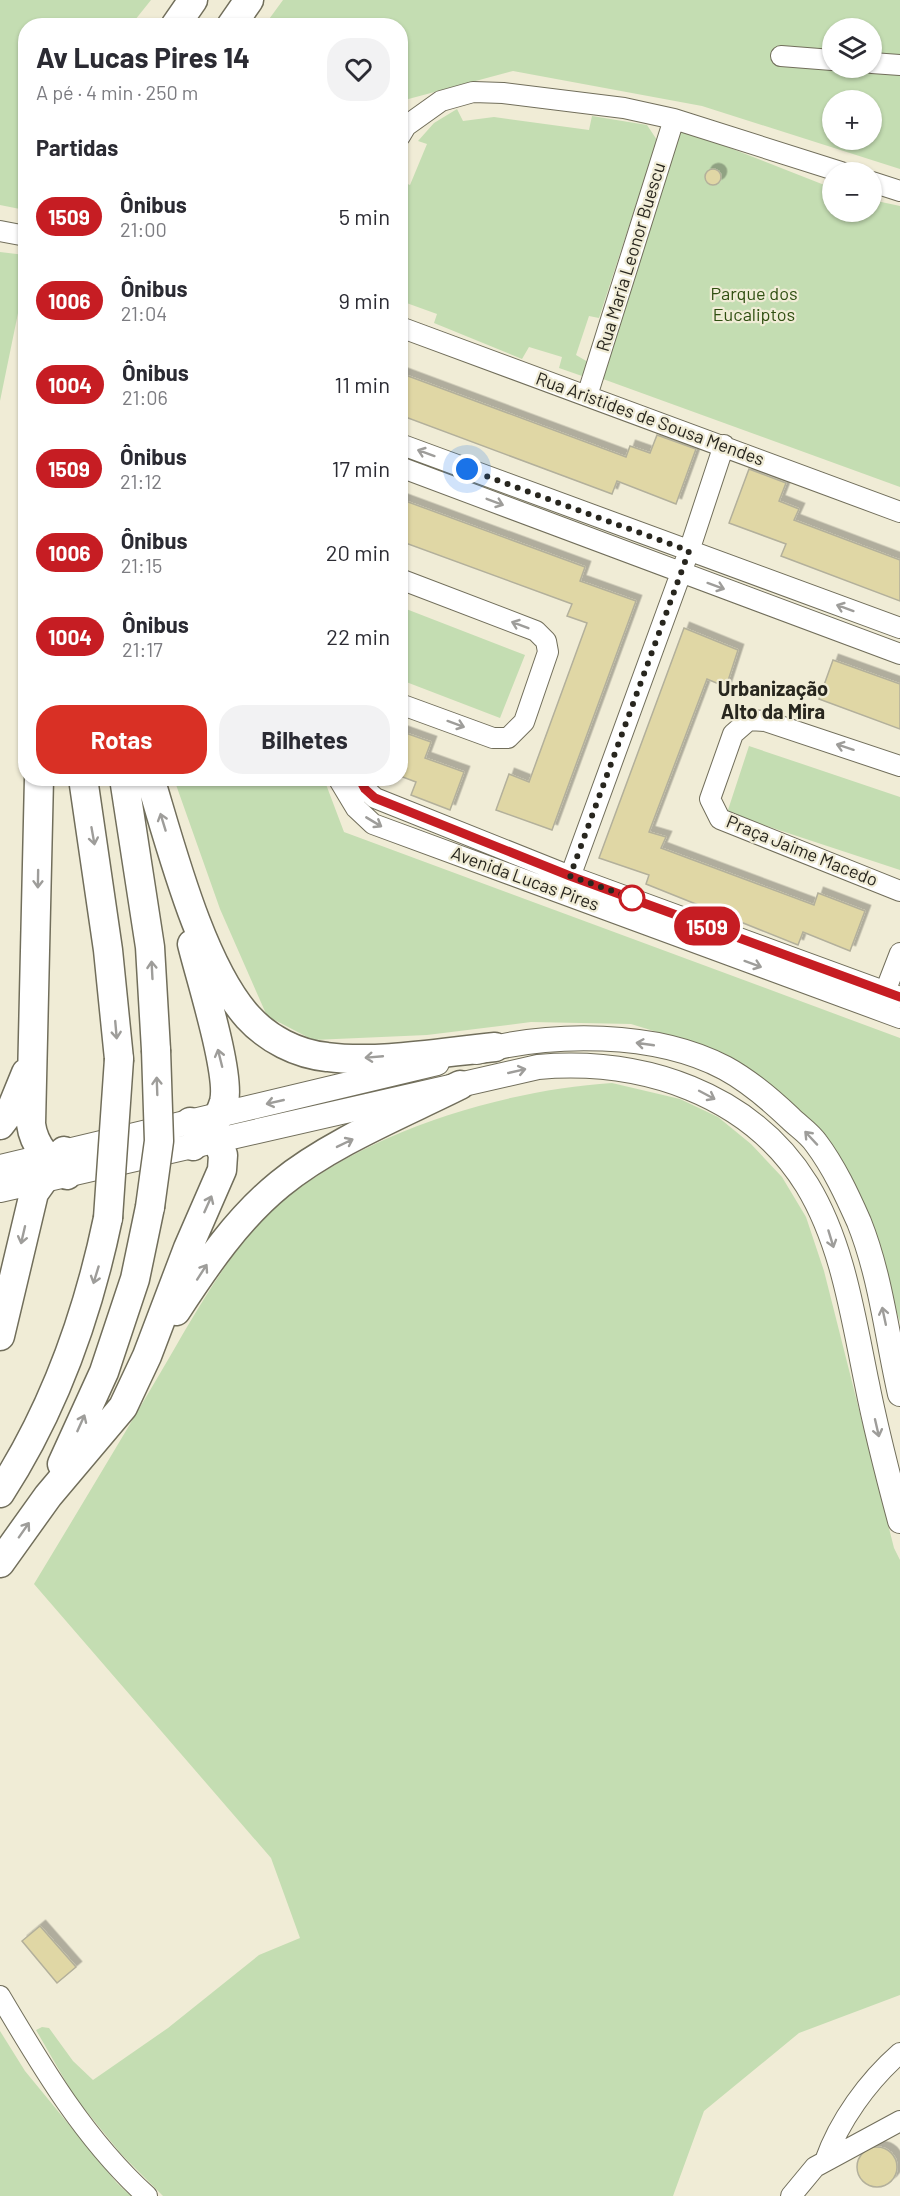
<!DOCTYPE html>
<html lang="pt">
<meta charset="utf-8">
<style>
:root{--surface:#fff;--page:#f2f2f3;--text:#2b2b33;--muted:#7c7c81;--accent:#d93025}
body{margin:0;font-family:Barlow,sans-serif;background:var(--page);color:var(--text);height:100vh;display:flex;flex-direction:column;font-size:22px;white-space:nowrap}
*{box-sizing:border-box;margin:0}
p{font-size:20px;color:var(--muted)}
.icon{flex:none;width:33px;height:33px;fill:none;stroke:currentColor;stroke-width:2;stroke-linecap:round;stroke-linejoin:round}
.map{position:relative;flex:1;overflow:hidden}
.details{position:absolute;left:18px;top:18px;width:390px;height:768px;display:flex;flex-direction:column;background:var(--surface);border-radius:24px;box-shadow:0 2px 4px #0004}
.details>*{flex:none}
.badge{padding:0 12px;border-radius:20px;font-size:21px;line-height:39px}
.controls{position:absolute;left:822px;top:18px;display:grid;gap:12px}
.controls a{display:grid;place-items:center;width:60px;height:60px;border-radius:50%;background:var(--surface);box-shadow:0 2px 4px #0004;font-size:30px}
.you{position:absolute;width:30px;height:30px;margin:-15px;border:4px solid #fff;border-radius:50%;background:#1a73e8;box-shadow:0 0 0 9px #1a73e833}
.map>.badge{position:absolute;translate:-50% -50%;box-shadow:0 0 0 3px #fff}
h2{padding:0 18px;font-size:22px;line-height:54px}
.round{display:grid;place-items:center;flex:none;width:63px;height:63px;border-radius:24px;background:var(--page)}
.headline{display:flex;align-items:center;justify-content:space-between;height:102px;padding:0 18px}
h1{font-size:28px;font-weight:700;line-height:45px}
.primary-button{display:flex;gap:12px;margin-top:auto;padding:12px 18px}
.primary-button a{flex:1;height:69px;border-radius:24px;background:var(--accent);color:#fff;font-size:24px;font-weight:700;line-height:69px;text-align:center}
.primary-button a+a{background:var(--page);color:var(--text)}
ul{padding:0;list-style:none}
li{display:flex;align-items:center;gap:18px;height:84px;padding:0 18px}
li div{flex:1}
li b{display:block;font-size:22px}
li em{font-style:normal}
li .badge{min-width:66px;font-weight:700;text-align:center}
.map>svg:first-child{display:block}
.green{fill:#c4ddb2;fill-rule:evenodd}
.building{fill:#e0d7a5;stroke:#b3b09b;stroke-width:1.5;filter:url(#shadow)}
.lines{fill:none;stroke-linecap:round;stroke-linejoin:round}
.minor-casing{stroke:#716e5b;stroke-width:22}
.major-casing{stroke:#716e5b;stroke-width:26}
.highway-casing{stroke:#716e5b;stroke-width:31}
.minor{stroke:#fff;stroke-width:20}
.major{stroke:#fff;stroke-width:24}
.highway{stroke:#fff;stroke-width:28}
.highway-bridge-casing{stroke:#716e5b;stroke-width:31;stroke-linecap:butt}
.highway-bridge{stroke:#fff;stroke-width:28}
.oneway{stroke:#9e9d9a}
.line-casing{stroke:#fff;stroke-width:14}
.line{stroke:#c61d23;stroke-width:9}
.walk{stroke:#28261e;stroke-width:6;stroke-dasharray:0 10.8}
.stop-dot{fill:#fff;stroke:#c61d23;stroke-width:3}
.labels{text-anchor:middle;stroke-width:4.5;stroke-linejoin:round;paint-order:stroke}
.street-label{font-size:18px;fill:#28261e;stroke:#f0ecd6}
.park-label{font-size:18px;fill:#304f11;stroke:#f0ecd6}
.neighbourhood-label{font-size:20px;font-weight:bold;fill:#28261e;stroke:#f0ecd6}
</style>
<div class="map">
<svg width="900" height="2196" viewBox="0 0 900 2196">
<defs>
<filter id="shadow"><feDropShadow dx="5.5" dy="-5.5" stdDeviation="0" flood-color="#0004"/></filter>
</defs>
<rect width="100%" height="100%" fill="#f0ecd6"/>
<path class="green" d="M 0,0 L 151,0 L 131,25 L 26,26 L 25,210 L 0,205 Z
M 283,0 L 900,0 L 900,169 L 702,106 L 513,71 L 401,101 L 400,26 L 264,26 ZM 832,28 L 872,28 L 872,68 L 832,68 ZM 832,100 L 872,100 L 872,140 L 832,140 Z
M 457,109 L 463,121 L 494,117 L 589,130 L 592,116 L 647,125 L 657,140 L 599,318 L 589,316 L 576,355 L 588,362 L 582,376 L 559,368 L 562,357 L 529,347 L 522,359 L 434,323 L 437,314 L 401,301 L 400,181 L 410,185 L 427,144 L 418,141 L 434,123 Z
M 679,128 L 832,188 L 832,212 L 872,212 L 872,200 L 900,206 L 900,487 L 603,379 Z
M 0,252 L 25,255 L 25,279 L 0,401 Z
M 401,607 L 525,655 L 500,718 L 401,680 Z
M 749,746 L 900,797 L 900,870 L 727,813 Z
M 174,779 L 324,779 L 344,832 L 900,1038 L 900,1322 L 868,1226 L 846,1173 L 693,1043 L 631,1024 L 531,1022 L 427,1035 L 313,1040 L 267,1016 L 220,909 Z
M 612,1083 L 680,1099 L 718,1117 L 751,1144 L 782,1177 L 806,1217 L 824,1271 L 894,1548 L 900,1560 L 900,1995 L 799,2033 L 704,2111 L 673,2196 L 163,2196 L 121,2154 L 74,2096 L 36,2030 L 42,2027 L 49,2028 L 73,2061 L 93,2080 L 168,2028 L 259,1955 L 300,1938 L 271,1858 L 34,1584 C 77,1513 120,1441 162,1370 C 195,1314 233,1242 283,1201 C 367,1131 504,1090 612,1083 Z
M 0,2031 L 25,2071 L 117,2183 L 131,2196 L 0,2196 Z"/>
<path class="building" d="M705 177a8 8 0 1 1 16 0a8 8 0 1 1-16 0Z
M 400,373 L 626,457 L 630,446 L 650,453 L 657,435 L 696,449 L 676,504 L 617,481 L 612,494 L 400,415 Z
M 749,469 L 786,483 L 779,501 L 799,509 L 794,520 L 900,560 L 900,601 L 781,556 L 786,544 L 729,523 Z
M 400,499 L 585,567 L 580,581 L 636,601 L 552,830 L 496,810 L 509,774 L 529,782 L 587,623 L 567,616 L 572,604 L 400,541 Z
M 684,628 L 738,650 L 726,687 L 707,679 L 649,832 L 666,837 L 661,848 L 814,905 L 818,893 L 865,911 L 850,951 L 803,932 L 798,945 L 646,884 L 649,875 L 599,858 Z
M 833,660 L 900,684 L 900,729 L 819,699 Z
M 400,731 L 431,742 L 425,758 L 464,772 L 450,810 L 411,795 L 416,782 L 400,776 Z
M 40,1926 L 76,1967 L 57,1983 L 22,1941 Z
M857 2167a20 20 0 1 1 40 0a20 20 0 1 1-40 0Z"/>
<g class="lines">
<defs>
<path id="minor" d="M 781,56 L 832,60
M 872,63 L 900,65
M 400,136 L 406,126 L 441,101 L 473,92 L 503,93 L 624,108 L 674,119 L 841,172
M 872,182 L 900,191
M 0,231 L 26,236
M 400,327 L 900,512
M 587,396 L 674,119
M 400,444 L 900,628
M 400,467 L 900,654
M 400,579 L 536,631 L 546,641 L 548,652 L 524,722 L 508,738 L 493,738 L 400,704
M 900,766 L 765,721 L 749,720 L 733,734 L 710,799 L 720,819 L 900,891
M 338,778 L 356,808 L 373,824 L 900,1018
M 359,778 L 365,789 L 375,798 L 570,876 L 900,997
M 566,888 L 689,551 L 724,445
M 881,1002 L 900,953
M 0,1996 C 42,2067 85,2140 147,2196
M 825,2161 C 839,2121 868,2081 900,2053
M 791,2196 L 815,2167 L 900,2121"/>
<path id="major" d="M 477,1052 C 552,1032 655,1031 725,1068 C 749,1081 770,1099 790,1118 C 798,1126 809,1133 816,1143 C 834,1167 847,1195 859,1222 C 881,1277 887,1337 900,1394
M 0,1167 L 437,1063
M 0,1190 L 538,1067 C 642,1058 750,1093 807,1185 C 843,1244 853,1317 867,1384 C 876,1430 888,1476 900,1521"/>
<path id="highway" d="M 175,26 L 193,0
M 231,26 L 249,0
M 39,778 L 31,1124 C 34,1147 49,1161 67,1175
M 83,778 L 108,950 L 119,1059
M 124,778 L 150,947 L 156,1050
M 150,778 C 171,847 201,965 248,1017 C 268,1039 297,1054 327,1057 C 378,1064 443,1052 495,1047
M 192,944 C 200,977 231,1074 224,1102 C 219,1120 207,1134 193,1146
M 0,1125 L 10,1112 L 26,1073
M 176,1311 C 206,1265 237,1219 280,1184 C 330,1143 402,1114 460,1085
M 0,1336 L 34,1193 L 64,1151
M 62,1464 L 104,1372 L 135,1279 L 150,1207
M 0,1493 C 54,1410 88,1314 108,1218
M 0,1563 L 48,1496 L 123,1407 L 147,1356 L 188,1248 L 222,1170 L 223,1155 L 217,1140 L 209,1130 L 190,1122"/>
</defs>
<use href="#minor" class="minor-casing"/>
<use href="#major" class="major-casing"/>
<use href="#highway" class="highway-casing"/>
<use href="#minor" class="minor"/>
<use href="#major" class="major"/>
<use href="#highway" class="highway"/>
<defs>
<path id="highway-bridge" d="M 150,1207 L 159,1141 L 156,1050
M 108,1218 L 119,1059"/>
</defs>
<use href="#highway-bridge" class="highway-bridge-casing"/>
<use href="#highway-bridge" class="highway-bridge"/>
</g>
<defs><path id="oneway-shaft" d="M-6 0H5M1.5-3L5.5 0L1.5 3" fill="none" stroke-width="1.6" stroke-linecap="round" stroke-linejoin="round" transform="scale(1.5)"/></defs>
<g class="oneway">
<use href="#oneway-shaft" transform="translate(426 453) rotate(-160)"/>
<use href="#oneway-shaft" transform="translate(495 502) rotate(21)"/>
<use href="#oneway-shaft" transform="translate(716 586) rotate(20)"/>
<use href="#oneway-shaft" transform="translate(845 608) rotate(-160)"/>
<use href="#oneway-shaft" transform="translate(520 625) rotate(-159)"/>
<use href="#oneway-shaft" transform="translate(456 724) rotate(20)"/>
<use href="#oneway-shaft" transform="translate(845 747) rotate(-162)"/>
<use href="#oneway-shaft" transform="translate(163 822) rotate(-107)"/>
<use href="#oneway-shaft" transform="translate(374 822) rotate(31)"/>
<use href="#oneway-shaft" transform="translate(93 836) rotate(80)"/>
<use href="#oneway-shaft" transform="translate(38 879) rotate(91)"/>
<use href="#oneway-shaft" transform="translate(753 964) rotate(20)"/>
<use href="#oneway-shaft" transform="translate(152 970) rotate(-93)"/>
<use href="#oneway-shaft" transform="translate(116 1030) rotate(85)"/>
<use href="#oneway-shaft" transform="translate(645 1044) rotate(-172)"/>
<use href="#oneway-shaft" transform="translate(374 1057) rotate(175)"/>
<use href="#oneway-shaft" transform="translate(220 1058) rotate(-104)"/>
<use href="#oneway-shaft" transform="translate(517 1071) rotate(-13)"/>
<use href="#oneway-shaft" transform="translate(157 1086) rotate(-92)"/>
<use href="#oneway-shaft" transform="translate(707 1095) rotate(28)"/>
<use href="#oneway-shaft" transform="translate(275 1102) rotate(167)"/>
<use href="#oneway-shaft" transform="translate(811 1138) rotate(-133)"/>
<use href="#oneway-shaft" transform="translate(345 1143) rotate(-26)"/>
<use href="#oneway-shaft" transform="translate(208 1204) rotate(-66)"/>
<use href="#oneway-shaft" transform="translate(23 1235) rotate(103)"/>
<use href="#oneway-shaft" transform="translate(831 1239) rotate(73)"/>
<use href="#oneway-shaft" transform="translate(202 1272) rotate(-57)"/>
<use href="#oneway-shaft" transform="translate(96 1275) rotate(107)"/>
<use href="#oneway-shaft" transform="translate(884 1316) rotate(-102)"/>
<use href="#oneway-shaft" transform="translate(81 1423) rotate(-66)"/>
<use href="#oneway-shaft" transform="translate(877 1428) rotate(77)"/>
<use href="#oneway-shaft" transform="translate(24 1530) rotate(-55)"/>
</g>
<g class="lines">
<defs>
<path id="line" d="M 359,778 L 365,789 L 375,798 L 570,876 L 900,997"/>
</defs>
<use href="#line" class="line-casing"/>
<use href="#line" class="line"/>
<path class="walk" d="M 467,469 L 689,551 L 570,876 L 632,898"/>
</g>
<circle class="stop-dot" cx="632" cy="898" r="12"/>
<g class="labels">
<g class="street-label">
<text transform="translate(631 257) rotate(-73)" y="6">Rua Maria Leonor Buescu</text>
<text transform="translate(650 419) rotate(20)" y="6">Rua Aristides de Sousa Mendes</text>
<text transform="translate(802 851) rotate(22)" y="6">Praça Jaime Macedo</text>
<text transform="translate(525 879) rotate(20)" y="6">Avenida Lucas Pires</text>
</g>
<g class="park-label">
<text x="754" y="300">Parque dos<tspan x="754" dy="21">Eucaliptos</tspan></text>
</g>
<g class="neighbourhood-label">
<text x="773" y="696">Urbanização<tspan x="773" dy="23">Alto da Mira</tspan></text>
</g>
</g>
</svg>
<div class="controls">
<a><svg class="icon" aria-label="layers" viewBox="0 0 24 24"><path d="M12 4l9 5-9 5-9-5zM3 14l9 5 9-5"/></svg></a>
<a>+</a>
<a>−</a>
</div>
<div class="you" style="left:467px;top:469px"></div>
<b class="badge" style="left:707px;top:926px;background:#c61d23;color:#fff">1509</b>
<section class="details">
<div class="headline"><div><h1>Av Lucas Pires 14</h1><p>A pé · 4 min · 250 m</p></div><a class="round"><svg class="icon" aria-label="heart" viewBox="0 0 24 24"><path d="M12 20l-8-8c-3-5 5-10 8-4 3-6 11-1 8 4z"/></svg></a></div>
<h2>Partidas</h2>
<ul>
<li><span class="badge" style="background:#c61d23;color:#fff">1509</span><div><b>Ônibus</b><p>21:00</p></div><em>5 min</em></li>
<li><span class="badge" style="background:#c61d23;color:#fff">1006</span><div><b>Ônibus</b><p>21:04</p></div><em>9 min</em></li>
<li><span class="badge" style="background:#c61d23;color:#fff">1004</span><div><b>Ônibus</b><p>21:06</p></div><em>11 min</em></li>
<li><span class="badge" style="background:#c61d23;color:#fff">1509</span><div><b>Ônibus</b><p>21:12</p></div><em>17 min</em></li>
<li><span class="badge" style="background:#c61d23;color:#fff">1006</span><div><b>Ônibus</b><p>21:15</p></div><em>20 min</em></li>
<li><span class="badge" style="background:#c61d23;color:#fff">1004</span><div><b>Ônibus</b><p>21:17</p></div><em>22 min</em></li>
</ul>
<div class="primary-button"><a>Rotas</a><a>Bilhetes</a></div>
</section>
</div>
